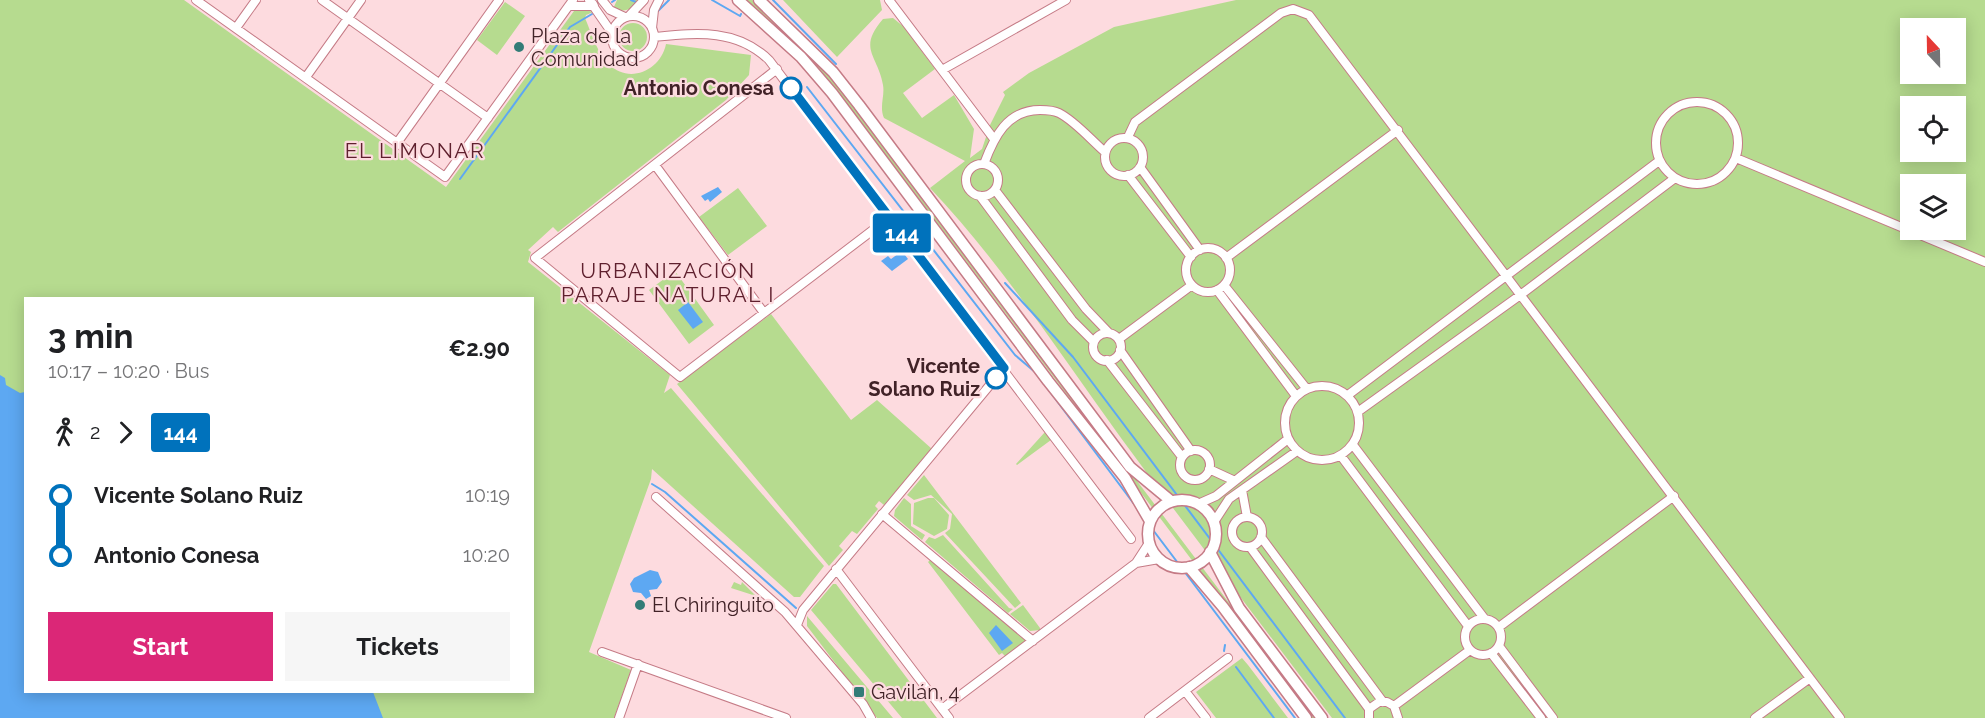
<!DOCTYPE html>
<meta charset="utf-8">
<style>
:root{--surface:#fff;--page:#f6f6f6;--text:#202124;--muted:#757577;--accent:#db2777}
body{margin:0;font-family:Raleway,sans-serif;background:var(--page);color:var(--text);height:100vh;display:flex;flex-direction:column;font-size:22px;white-space:nowrap}
*{box-sizing:border-box;margin:0}
p{font-size:20px;color:var(--muted)}
.icon{flex:none;width:33px;height:33px;fill:none;stroke:currentColor;stroke-width:2;stroke-linecap:round;stroke-linejoin:round}
.map{position:relative;flex:1;overflow:hidden}
.details{position:absolute;left:24px;top:297px;width:510px;height:396px;display:flex;flex-direction:column;background:var(--surface);border-radius:0px;box-shadow:0 3px 15px #0003}
.details>*{flex:none}
.badge{padding:0 12px;border-radius:4px;font-size:21px;line-height:39px}
.needle{width:39px;rotate:338deg}
.controls{position:absolute;left:1900px;top:18px;display:grid;gap:12px}
.controls a{display:grid;place-items:center;width:66px;height:66px;border-radius:0px;background:var(--surface);box-shadow:0 3px 15px #0003;font-size:30px}
.map>.badge{position:absolute;translate:-50% -50%;box-shadow:0 0 0 3px #fff}
.legs{display:flex;align-items:center;gap:9px;height:66px;padding:0 24px;font-size:20px}
.legs p{margin-inline-start:auto}
.head{display:flex;align-items:center;justify-content:space-between;height:102px;padding:0 24px}
h1{font-size:33px;font-weight:700;line-height:45px}
.primary-button{display:flex;gap:12px;margin-top:auto;padding:12px 24px}
.primary-button a{flex:1;height:69px;border-radius:0px;background:var(--accent);color:#fff;font-size:24px;font-weight:700;line-height:69px;text-align:center}
.primary-button a+a{background:var(--page);color:var(--text)}
ul{padding:0 24px;list-style:none}
li{display:flex;align-items:center;gap:21px;height:60px;font-size:22px}
li i{display:grid;place-items:center;width:9px;height:100%;margin:0 8px;background:currentColor}
li i::after{content:'';width:15px;height:15px;margin:-8px;border:4px solid;border-radius:50%;background:var(--surface)}
li p{margin-inline-start:auto}
li:first-child i{background:linear-gradient(#0000 50%,currentColor 0)}
li:last-child i{background:linear-gradient(currentColor 50%,#0000 0)}
.map>svg:first-child{display:block}
.green{fill:#b6db8f;fill-rule:evenodd}
.water{fill:#5da8f2}
.lines{fill:none;stroke-linecap:round;stroke-linejoin:round}
.stream{stroke:#5da8f2;stroke-width:2}
.minor-casing{stroke:#c57b86;stroke-width:10}
.secondary-casing{stroke:#c57b86;stroke-width:13}
.minor{stroke:#fff;stroke-width:8}
.secondary{stroke:#fff;stroke-width:10}
.line-1-casing{stroke:#fff;stroke-width:14}
.line-1{stroke:#0072bc;stroke-width:9}
.poi-dot{fill:#337c77;stroke:#fddbdf;stroke-width:2}
.stop-1-dot{fill:#fff;stroke:#0072bc;stroke-width:3}
.labels{text-anchor:middle;stroke-width:4.5;stroke-linejoin:round;paint-order:stroke}
.poi-label{font-size:20px;fill:#412227;stroke:#fddbdf;text-anchor:start}
.stop-label{font-size:20px;font-weight:bold;fill:#412227;stroke:#fddbdf;text-anchor:end}
.neighbourhood-label{font-size:21px;letter-spacing:1.5px;fill:#5f202e;stroke:#fddbdf}
</style>
<div class="map">
<svg width="1985" height="718" viewBox="0 0 1985 718">
<rect width="100%" height="100%" fill="#fddbdf"/>
<path class="green" d="M 0,0 L 184,0 L 446,187 L 574,11 L 580,8 L 593,12 L 586,15 L 585,18 C 591,32 597,53 609,64 C 629,85 661,70 666,44 L 751,55 L 749,75 L 726,100 L 558,232 L 553,227 L 528,250 L 531,252 L 528,262 L 670,375 L 664,393 L 671,388 L 824,566 L 800,597 L 794,597 L 652,469 L 651,479 L 589,652 L 631,670 L 614,718 L 0,718 ZM 26,298 L 532,298 L 532,692 L 26,692 Z
M 617,0 L 641,0 C 631,9 627,13 613,9 Z
M 746,0 L 752,0 C 785,29 815,60 844,93 L 1316,718 L 1311,718 L 843,98 L 790,40 Z
M 783,0 L 880,0 L 882,10 L 837,57 Z
M 1236,0 L 1985,0 L 1985,718 L 1332,718 C 1262,625 1190,532 1121,438 C 1060,354 1002,264 930,188 L 965,161 L 884,118 C 879,107 885,96 883,85 C 878,55 857,49 883,19 L 893,18 L 904,27 L 935,69 L 903,93 L 922,118 L 954,95 L 974,129 L 970,158 L 982,149 L 990,125 L 1005,95 L 1003,92 L 1029,73 L 1114,27 ZM 1911,28 L 1956,28 L 1956,74 L 1911,74 ZM 1911,106 L 1956,106 L 1956,152 L 1911,152 ZM 1911,184 L 1956,184 L 1956,230 L 1911,230 Z
M 505,2 L 525,16 L 497,55 L 477,40 Z
M619 37a14 14 0 1 1 28 0a14 14 0 1 1-28 0Z
M 738,188 L 767,226 L 728,255 L 699,217 Z
M 675,271 L 714,325 L 689,344 L 649,290 Z
M 771,314 L 851,420 L 877,400 L 932,449 L 884,505 L 879,501 L 875,506 L 878,509 L 857,534 L 852,531 L 839,546 L 843,550 L 829,566 L 677,384 Z
M 1045,432 L 1051,440 L 1017,465 L 1016,464 Z
M 924,475 L 1021,603 L 1015,608 L 945,533 L 950,529 L 952,514 L 931,495 L 914,500 L 907,495 Z
M 904,498 L 911,504 L 911,526 L 925,535 L 922,540 L 894,516 L 895,510 Z
M 928,498 L 934,498 L 949,515 L 947,529 L 934,536 L 913,524 L 914,503 Z
M 943,535 L 1009,608 L 1013,609 L 1008,613 L 925,542 L 929,537 L 935,539 Z
M 931,559 L 1025,639 L 1025,642 L 1006,657 L 1002,653 L 999,655 L 928,562 Z
M 734,582 L 741,585 L 742,582 L 756,596 L 731,588 Z
M 833,584 L 836,584 L 937,718 L 902,718 L 811,610 Z
M 1023,605 L 1040,628 L 1040,630 L 1030,631 L 1010,614 Z
M 807,616 L 893,718 L 877,718 L 807,626 Z
M 1242,658 L 1248,665 L 1288,718 L 1216,718 L 1196,692 Z"/>
<path class="water" d="M 718,187 L 722,192 L 710,202 L 708,199 L 705,201 L 701,196 Z
M 902,251 L 908,259 L 892,271 L 881,261 L 888,256 L 891,259 Z
M 688,302 L 703,322 L 693,329 L 678,310 Z
M 0,375 L 5,378 L 6,385 L 20,393 L 25,392 L 26,692 L 373,692 L 383,718 L 0,718 Z
M 650,570 L 658,572 L 662,582 L 657,589 L 649,590 L 651,596 L 646,599 L 641,593 L 633,592 L 630,584 L 634,578 Z
M 996,625 L 1013,643 L 1002,651 L 989,633 Z"/>
<g class="lines">
<path class="stream" d="M 631,0 L 636,2
M 712,0 L 740,16 L 741,14
M 773,0 L 836,64
M 612,2 L 615,0
M 658,11 L 669,0
M 807,87 L 1015,355 L 1035,372
M 460,179 L 570,27 L 592,14
M 1005,283 L 1073,357 L 1345,718
M 1048,389 L 1134,504
M 652,484 L 665,492 L 796,608
M 1150,526 L 1295,718
M 1224,651 L 1225,645
M 1236,667 L 1274,718"/>
<defs>
<path id="minor" d="M 196,0 L 445,177 L 573,0
M 322,0 L 488,118
M 589,0 L 612,33
M 602,0 L 610,10 L 625,17
M 889,0 L 994,139
M 569,6 L 594,6 L 593,4
M612 37a21 21 0 1 1 42 0a21 21 0 1 1-42 0Z
M 629,16 L 644,0
M 236,28 L 256,0
M 652,28 L 654,10 L 659,0
M 654,37 C 696,33 736,28 769,60 L 1131,539
M 777,69 L 535,258 L 680,377 L 890,217
M 942,70 L 1066,0
M 306,77 L 361,0
M1656 143a41 41 0 1 1 82 0a41 41 0 1 1-82 0Z
M 1128,137 L 1135,122 L 1281,13 L 1293,9 L 1309,15 L 1840,718
M1105 157a19 19 0 1 1 38 0a19 19 0 1 1-38 0Z
M 397,143 L 499,0
M 1736,158 L 1985,262
M 984,164 C 994,137 1007,110 1040,110 C 1046,110 1053,110 1059,113 C 1075,121 1091,140 1105,152
M966 180a16 16 0 1 1 32 0a16 16 0 1 1-32 0Z
M 655,165 L 764,313
M 1140,167 L 1200,250
M 1128,175 L 1191,257
M 995,190 L 1086,309 L 1109,333
M 980,196 L 1072,320 L 1094,342
M1186 270a22 22 0 1 1 44 0a22 22 0 1 1-44 0Z
M 1226,258 L 1398,130
M 1224,285 L 1306,388
M 1217,290 L 1296,396
M1093 347a14 14 0 1 1 28 0a14 14 0 1 1-28 0Z
M 1119,339 L 1192,285
M 1120,350 L 1191,451
M 1107,360 L 1182,457
M1285 423a37 37 0 1 1 74 0a37 37 0 1 1-74 0Z
M 1348,395 L 1659,161
M 1359,411 L 1519,296 L 1675,178
M 1353,445 L 1484,618
M1180 465a15 15 0 1 1 30 0a15 15 0 1 1-30 0Z
M 1341,456 L 1468,626
M 1209,469 L 1235,481
M 1242,490 L 1247,517
M 656,497 L 785,612 L 863,704 L 871,718
M 1198,504 L 1216,496 L 1288,439
M 882,514 L 1033,641
M1232 532a15 15 0 1 1 30 0a15 15 0 1 1-30 0Z
M 1214,522 L 1229,499 L 1297,451
M 1261,537 L 1383,702
M 1250,547 L 1369,709
M 1136,563 L 1149,543
M 836,569 L 949,718
M1465 637a18 18 0 1 1 36 0a18 18 0 1 1-36 0Z
M 797,625 L 803,610 L 1004,368
M 1499,627 L 1674,496
M 1499,646 L 1553,718
M 602,652 L 786,718
M 1491,653 L 1541,718
M 1185,691 L 1206,718
M 1394,706 L 1470,650
M 942,709 L 1136,563 L 1159,559
M 619,718 L 638,664
M 1149,718 L 1228,658
M 1369,718 L 1369,709 L 1379,702 L 1387,702 L 1394,706 L 1398,718
M 1755,718 L 1810,678"/>
<path id="secondary" d="M 738,0 L 801,57 L 832,93 L 1048,381 L 1125,478 L 1150,521
M 759,0 L 833,72 L 859,105 L 1130,467 L 1171,501
M1148 534a34 34 0 1 1 68 0a34 34 0 1 1-68 0Z
M 1210,552 L 1239,608 L 1322,718
M 1189,567 L 1223,607 L 1306,718"/>
</defs>
<use href="#minor" class="minor-casing"/>
<use href="#secondary" class="secondary-casing"/>
<use href="#minor" class="minor"/>
<use href="#secondary" class="secondary"/>
</g>
<g class="lines">
<defs>
<path id="line-1" d="M 791,88 L 1004,368 L 996,378"/>
</defs>
<use href="#line-1" class="line-1-casing"/>
<use href="#line-1" class="line-1"/>
</g>
<g class="poi-dot">
<circle cx="519" cy="47" r="6"/>
<circle cx="640" cy="605" r="6"/>
<rect x="853" y="686" width="12" height="12" rx="3"/>
</g>
<g class="stop-1-dot">
<circle cx="791" cy="88" r="10"/>
<circle cx="996" cy="378" r="10"/>
</g>
<g class="labels">
<g class="poi-label">
<text x="531" y="43">Plaza de la<tspan x="531" dy="23">Comunidad</tspan></text>
<text x="652" y="612">El Chiringuito</text>
<text x="871" y="699">Gavilán, 4</text>
</g>
<g class="stop-label">
<text x="774" y="95">Antonio Conesa</text>
<text x="980" y="373">Vicente<tspan x="980" dy="23">Solano Ruiz</tspan></text>
</g>
<g class="neighbourhood-label">
<text x="415" y="158">EL LIMONAR</text>
<text x="668" y="278">URBANIZACIÓN<tspan x="668" dy="24">PARAJE NATURAL I</tspan></text>
</g>
</g>
</svg>
<div class="controls">
<a><svg class="needle" viewBox="-14 -14 28 28"><path d="M0-13l5 13h-10z" fill="#e53935"/><path d="M0 13l5-13h-10z" fill="#757577"/></svg></a>
<a><svg class="icon" aria-label="locate" viewBox="0 0 24 24"><circle cx="12" cy="12" r="6"/><path d="M12 2v4M12 18v4M2 12h4M18 12h4"/></svg></a>
<a><svg class="icon" aria-label="layers" viewBox="0 0 24 24"><path d="M12 4l9 5-9 5-9-5zM3 14l9 5 9-5"/></svg></a>
</div>
<b class="badge" style="left:902px;top:233px;background:#0072bc;color:#fff">144</b>
<section class="details">
<div class="head"><div><h1>3 min</h1><p>10:17 – 10:20 · Bus</p></div><b>€2.90</b></div>
<div class="legs"><svg class="icon" aria-label="walk" viewBox="0 0 24 24"><circle cx="13" cy="4" r="2"/><path d="M13 8l-2 6 4 7M11 14l-3 7M7 12l3-4h3l4 4"/></svg>2<svg class="icon" aria-label="forward" viewBox="0 0 24 24"><path d="M9 5l7 7-7 7"/></svg><b class="badge" style="background:#0072bc;color:#fff">144</b></div>
<ul>
<li><i style="color:#0072bc"></i><b>Vicente Solano Ruiz</b><p>10:19</p></li>
<li><i style="color:#0072bc"></i><b>Antonio Conesa</b><p>10:20</p></li>
</ul>
<div class="primary-button"><a>Start</a><a>Tickets</a></div>
</section>
</div>
